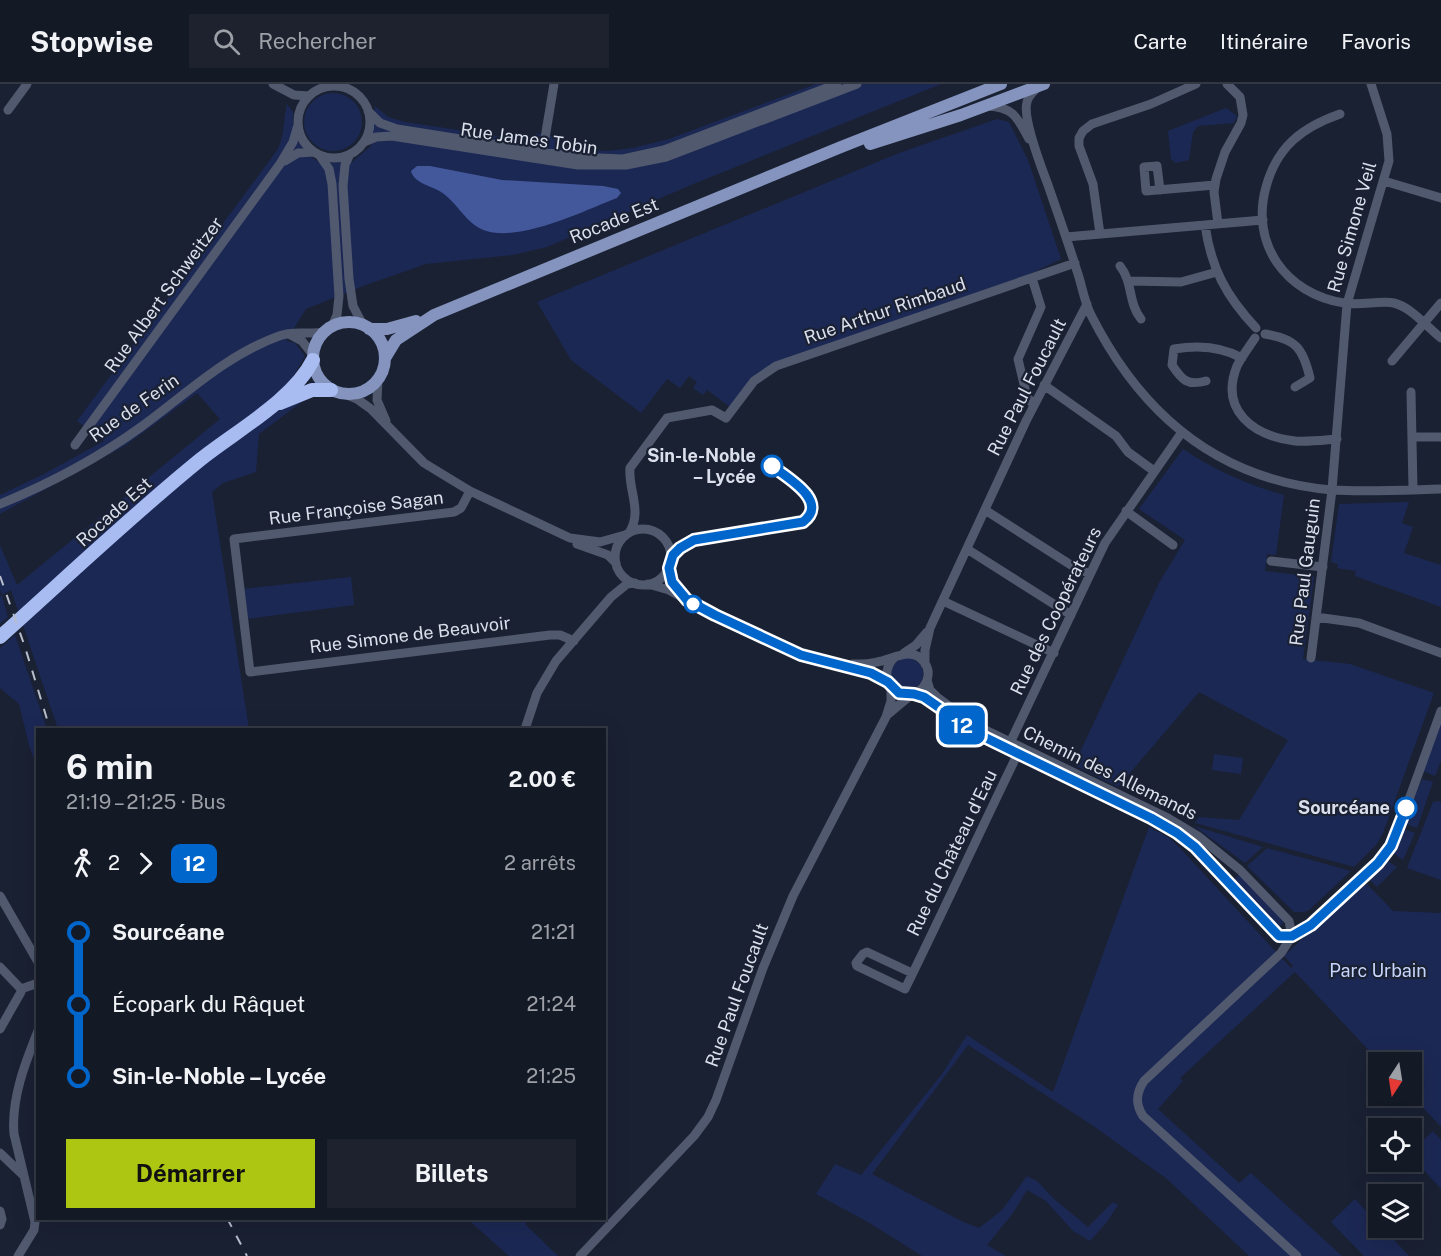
<!DOCTYPE html>
<html lang="fr">
<meta charset="utf-8">
<style>
:root{--surface:#141926;--page:#1d222e;--text:#f1f3f6;--muted:#9da0a7;--line:#333843;--accent:#acc612}
body{margin:0;font-family:"Public Sans",sans-serif;background:var(--page);color:var(--text);height:100vh;display:flex;flex-direction:column;font-size:22px;white-space:nowrap}
*{box-sizing:border-box;margin:0}
p{font-size:20px;color:var(--muted)}
.icon{flex:none;width:33px;height:33px;fill:none;stroke:currentColor;stroke-width:2;stroke-linecap:round;stroke-linejoin:round}
.map{position:relative;flex:1;overflow:hidden}
.drawer{position:absolute;left:36px;top:644px;width:570px;height:492px;display:flex;flex-direction:column;background:var(--surface);border-radius:0px;box-shadow:0 6px 24px #0002,0 0 0 2px var(--line)}
.drawer>*{flex:none}
.badge{padding:0 12px;border-radius:9px;font-size:21px;line-height:39px}
.needle{width:39px;rotate:192deg}
.tools{position:absolute;left:1368px;top:968px;display:grid;gap:12px}
.tools a{display:grid;place-items:center;width:54px;height:54px;border-radius:0px;background:var(--surface);box-shadow:0 6px 24px #0002,0 0 0 2px var(--line);font-size:30px}
.map>.badge{position:absolute;translate:-50% -50%;box-shadow:0 0 0 3px #fff}
.legs{display:flex;align-items:center;gap:9px;height:66px;padding:0 30px;font-size:20px}
.legs p{margin-inline-start:auto}
.headline{display:flex;align-items:center;justify-content:space-between;height:102px;padding:0 30px}
h1{font-size:33px;font-weight:700;line-height:45px}
.cta{display:flex;gap:12px;margin-top:auto;padding:12px 30px}
.cta a{flex:1;height:69px;border-radius:0px;background:var(--accent);color:#111;font-size:24px;font-weight:700;line-height:69px;text-align:center}
.cta a+a{background:var(--page);color:var(--text)}
ul{padding:0 30px;list-style:none}
li{display:flex;align-items:center;gap:21px;height:72px;font-size:22px}
li i{display:grid;place-items:center;width:9px;height:100%;margin:0 8px;background:currentColor}
li i::after{content:'';width:15px;height:15px;margin:-8px;border:4px solid;border-radius:50%;background:var(--surface)}
li p{margin-inline-start:auto}
li:first-child i{background:linear-gradient(#0000 50%,currentColor 0)}
li:last-child i{background:linear-gradient(currentColor 50%,#0000 0)}
header{display:flex;align-items:center;gap:36px;box-sizing:border-box;height:84px;padding:0 30px;background:var(--surface);border-bottom:2px solid var(--line)}
header strong{font-size:28px}
nav{display:flex;gap:33px;margin-inline-start:auto;font-size:21px}
.search{width:420px;height:54px;background:var(--page);display:flex;align-items:center;gap:15px;box-sizing:border-box;padding:0 21px;border-radius:0px;color:var(--muted);font-size:22px}
.map>svg:first-child{display:block}
.green{fill:#1c2854}
.water{fill:#43589b}
.lines{fill:none;stroke-linecap:round;stroke-linejoin:round}
.minor{stroke:#51596f;stroke-width:9}
.major{stroke:#8594be;stroke-width:12}
.highway{stroke:#a8bcf2;stroke-width:14}
.rail{stroke:#b7bdca;stroke-width:2;stroke-dasharray:10 10;stroke-linecap:butt}
.line-1-casing{stroke:#fff;stroke-width:14}
.line-1{stroke:#06c;stroke-width:9}
.stop-1-dot{fill:#fff;stroke:#06c;stroke-width:3}
.labels{text-anchor:middle;stroke-width:4.5;stroke-linejoin:round;paint-order:stroke}
.street-label{font-size:18px;fill:#dadfeb;stroke:#1a2133}
.stop-label{font-size:18px;font-weight:bold;fill:#dadfeb;stroke:#1a2133;text-anchor:end}
.park-label{font-size:18px;fill:#c6d5fc;stroke:#1a2133}
</style>
<header>
<strong>Stopwise</strong>
<div class="search"><svg class="icon" aria-label="search" viewBox="0 0 24 24"><circle cx="10" cy="10" r="6"/><path d="M15 15l6 6"/></svg>Rechercher</div>
<nav><a>Carte</a><a>Itinéraire</a><a>Favoris</a></nav>
</header>
<div class="map">
<svg width="1441" height="1172" viewBox="0 0 1441 1172">
<rect width="100%" height="100%" fill="#1a2133"/>
<path class="green" d="M 816,0 L 941,0 L 691,101 L 547,163 L 513,171 L 426,180 L 363,202 L 306,225 L 286,257 L 295,259 L 305,272 L 293,293 L 303,317 L 259,350 L 256,388 L 223,399 L 212,408 L 249,645 L 58,645 L 11,506 L 2,511 L 8,533 L 0,540 L 0,513 L 2,511 L 0,506 L 0,461 L 17,501 L 220,335 L 197,309 L 126,361 L 0,430 L 0,411 L 44,390 L 104,357 L 77,337 L 278,65 C 285,50 283,36 287,20 L 293,28 L 293,51 L 308,71 L 321,79 L 352,78 L 371,62 L 375,22 L 388,33 L 405,38 L 531,57 L 536,49 L 557,53 L 559,59 L 567,64 L 607,67 L 633,64 L 669,55 Z
M304 38a29 29 0 1 1 58 0a29 29 0 1 1-58 0Z
M 1226,24 L 1237,32 L 1234,39 L 1198,42 L 1193,48 L 1189,76 L 1176,79 L 1171,75 L 1168,47 Z
M 997,35 L 1009,38 L 1028,76 L 1061,175 L 1028,191 L 779,277 L 730,323 L 707,306 L 703,311 L 693,304 L 697,298 L 689,292 L 680,304 L 667,295 L 641,329 L 571,276 L 537,218 L 899,69 Z
M 1183,365 C 1214,386 1248,401 1284,411 L 1276,471 L 1267,470 L 1265,487 L 1314,493 L 1303,575 L 1350,580 L 1434,609 L 1383,749 L 1376,761 L 1354,783 L 1195,739 L 1199,733 L 1239,736 L 1288,656 L 1199,608 L 1118,703 L 1074,681 L 1159,499 L 1185,456 L 1139,425 Z
M 1409,418 L 1402,439 L 1413,443 L 1404,469 L 1441,481 L 1441,523 L 1355,492 L 1356,487 L 1337,484 L 1338,480 L 1331,478 L 1339,420 Z
M 351,493 L 354,521 L 246,535 L 242,505 Z
M 15,551 L 47,645 L 38,645 L 37,684 L 29,661 L 19,620 L 0,604 L 0,564 Z
M891 590a16 16 0 1 1 32 0a16 16 0 1 1-32 0Z
M 1441,637 L 1441,677 L 1435,692 L 1423,687 Z
M 1214,670 L 1243,674 L 1241,690 L 1212,686 Z
M 1422,695 L 1433,698 L 1417,744 L 1404,739 Z
M 1439,717 L 1441,718 L 1441,796 L 1407,784 L 1433,718 Z
M 1194,742 L 1263,763 L 1245,779 Z
M 1149,743 L 1168,753 L 1180,764 L 1291,884 L 1293,882 L 1284,872 L 1364,797 L 1393,827 L 1441,829 L 1441,1043 L 1411,1011 L 1412,978 L 1380,978 L 1295,888 L 1180,994 L 1183,997 L 1158,1025 L 1239,1099 L 1251,1089 L 1342,1172 L 1249,1172 L 1167,1095 L 1092,1041 L 968,961 L 872,1090 L 961,1137 L 979,1144 L 1002,1126 L 1027,1092 L 1037,1097 L 1053,1114 L 1088,1143 L 1113,1118 L 1118,1121 L 1107,1138 L 1090,1157 L 1073,1147 L 1046,1117 L 1027,1106 L 1013,1129 L 987,1161 L 1006,1172 L 922,1172 L 868,1138 L 816,1110 L 835,1080 L 861,1091 L 942,990 L 967,951 L 1053,1008 Z
M 1403,745 L 1415,749 L 1403,776 L 1392,768 Z
M 1267,764 L 1351,787 L 1309,826 L 1304,828 L 1294,828 L 1247,782 Z
M 1386,776 L 1397,783 L 1377,803 L 1368,794 Z
M 1240,790 L 1285,837 L 1278,844 L 1233,796 Z
M 1433,1047 L 1441,1056 L 1441,1105 L 1412,1073 L 1412,1067 Z
M 1355,1115 L 1378,1140 L 1378,1143 L 1382,1143 L 1409,1172 L 1364,1172 L 1331,1138 Z
M 466,1134 L 531,1134 L 525,1140 L 558,1172 L 509,1172 Z"/>
<path class="water" d="M 417,82 L 430,82 L 502,96 L 603,102 L 618,105 L 621,109 L 617,114 C 585,126 508,165 476,142 C 464,134 456,119 444,110 C 434,102 414,100 411,87 Z"/>
<g class="lines">
<path class="minor" d="M 273,0 L 294,11 L 309,12
M298 38a36 36 0 1 1 72 0a36 36 0 1 1-72 0Z
M 1037,4 C 1033,8 1028,12 1027,18 C 1022,34 1042,85 1048,101 C 1058,130 1068,158 1077,187 C 1082,201 1084,217 1091,231 C 1141,330 1218,396 1332,406 C 1368,408 1405,406 1441,405
M 988,22 C 1014,23 1018,35 1029,55
M 8,26 L 27,0
M 368,27 L 380,39 L 397,45 L 575,73 L 623,75 L 664,66 L 837,0
M 1340,30 C 1303,43 1277,62 1266,103 C 1250,160 1286,210 1344,219 C 1360,222 1381,216 1394,219 C 1411,223 1427,243 1441,254
M 364,58 L 376,53 L 392,52 L 578,81 L 626,81 L 666,73 L 857,0
M 350,70 L 345,81 L 343,102 L 349,195 L 353,222 L 363,241
M 320,72 L 329,85 L 332,100 L 339,212 L 337,231 L 332,242
M 542,72 L 554,0
M 285,77 L 298,69 L 313,68
M 1384,97 L 1441,114
M 1160,106 L 1157,82 L 1144,83 L 1146,107 L 1215,101
M 1218,140 L 1214,108 L 1216,95 L 1225,68 L 1241,39 L 1243,31 L 1240,13 L 1227,0
M 1205,141 C 1211,184 1226,212 1256,244
M 1100,150 L 1093,100 L 1079,62 L 1079,54 L 1083,47 L 1092,40 L 1151,20 L 1196,0
M 1066,153 L 1263,136
M 1120,182 C 1133,198 1128,219 1141,235
M 1032,194 L 1041,223 L 1018,275 L 1027,313 L 1034,321
M 1129,197 L 1181,198 L 1217,188
M 289,250 L 302,257 L 313,271
M 1265,250 C 1296,255 1303,264 1310,294 L 1295,303
M 1255,254 C 1249,263 1242,272 1237,282 C 1219,327 1254,352 1295,357 C 1309,358 1324,356 1337,355
M 1392,277 L 1441,219
M 378,296 L 377,316 L 386,337
M 1206,297 C 1187,302 1182,296 1172,281 L 1174,265 C 1197,261 1221,262 1242,274
M 1044,301 L 1116,352 L 1128,368 L 1154,387
M 1411,308 L 1413,405
M 345,310 L 357,315 L 371,325 L 424,379 L 470,407 L 570,454 L 600,458 L 625,451
M 1412,353 L 1441,353
M 75,361 L 280,80 L 293,58 L 298,41
M 470,407 L 461,424 L 454,428 L 234,455 L 250,588 L 550,551 L 560,551 L 574,557
M 0,420 C 49,400 98,374 141,343 C 185,311 226,271 279,252 C 294,246 308,251 324,248
M 985,426 L 1074,483 L 1090,490
M 1126,427 L 1173,461
M615 473a28 28 0 1 1 56 0a28 28 0 1 1-56 0Z
M 629,449 C 643,428 628,406 630,384 L 667,334 L 712,326 L 726,334 L 754,297 L 776,282 L 1075,179
M 577,460 L 608,471 L 616,479
M 967,465 L 1071,531
M 1271,477 L 1323,483
M 669,484 L 672,498 L 681,511
M 648,500 L 669,506 L 715,531 L 801,571 L 860,585 L 888,598
M 943,517 L 1054,569
M 1316,533 L 1359,539 L 1441,569
M 904,569 L 916,561 L 927,548
M 1311,574 L 1332,406 L 1347,220 L 1389,77 L 1387,50 L 1371,0
M 853,580 C 861,580 869,580 877,578 C 892,576 912,561 924,578 C 928,583 929,590 927,596 C 925,602 921,607 915,609 C 891,619 877,589 895,573
M 925,580 L 925,566 L 930,544 L 1026,337 L 1087,220
M 927,596 L 930,606 L 937,613 L 973,640 L 1168,734 L 1198,752 L 1240,786 L 1289,837 L 1292,852
M 914,610 C 936,616 956,638 976,649 L 1151,734 L 1191,760 L 1279,852 L 1292,852 L 1311,841 L 1386,770 L 1398,746 L 1441,627
M 887,631 L 911,611
M 525,645 L 537,609 L 556,577 L 611,513 L 627,500 L 635,499
M 1008,663 L 1105,459 L 1182,348
M 0,812 L 38,878
M 1292,852 L 1281,869 L 1144,997 C 1136,1009 1135,1020 1143,1032 L 1297,1172
M 0,883 L 21,905 L 21,908 L 0,945
M 912,889 L 867,868 L 863,870 L 856,879 L 857,882 L 905,905 C 944,826 981,745 1020,665
M 21,905 L 38,899
M 0,1069 L 24,1092
M 0,1127 L 2,1135 L 0,1141
M 18,1172 L 34,1146 L 35,1138 L 14,1050 C 11,1015 25,979 38,947
M 580,1172 L 694,1052 L 708,1033 L 716,1016 L 763,884 L 793,812 L 886,633 L 891,617 L 891,603"/>
<path class="major" d="M 870,60 L 961,31 L 1044,0
M313 274a36 36 0 1 1 72 0a36 36 0 1 1-72 0Z
M 369,245 L 387,245 L 416,237
M 385,274 L 396,256 L 434,231 L 841,63 L 1001,0"/>
<path class="highway" d="M 280,319 L 312,306 L 331,306
M 0,553 C 67,493 132,431 201,375 C 236,347 293,316 313,276"/>
<path class="rail" d="M 0,492 L 25,563 L 50,645
M 227,1134 L 247,1172"/>
</g>
<g class="lines">
<defs>
<path id="line-1" d="M 772,382 C 786,393 830,417 803,438 L 694,456 L 680,464 L 673,471 L 669,484 L 672,498 L 687,516 L 715,531 L 801,571 L 871,589 L 888,598 L 899,609 L 914,610 L 924,613 L 976,649 L 1151,734 L 1177,749 L 1195,763 L 1279,852 L 1292,852 L 1311,841 L 1378,779 L 1391,762 L 1406,724"/>
</defs>
<use href="#line-1" class="line-1-casing"/>
<use href="#line-1" class="line-1"/>
</g>
<g class="stop-1-dot">
<circle cx="772" cy="382" r="10"/>
<circle cx="693" cy="520" r="8"/>
<circle cx="1406" cy="724" r="10"/>
</g>
<g class="labels">
<g class="street-label">
<text transform="translate(529 55) rotate(8)" y="6">Rue James Tobin</text>
<text transform="translate(614 137) rotate(-22)" y="6">Rocade Est</text>
<text transform="translate(1352 143) rotate(-74)" y="6">Rue Simone Veil</text>
<text transform="translate(164 211) rotate(-54)" y="6">Rue Albert Schweitzer</text>
<text transform="translate(885 227) rotate(-19)" y="6">Rue Arthur Rimbaud</text>
<text transform="translate(1027 303) rotate(-63)" y="6">Rue Paul Foucault</text>
<text transform="translate(134 324) rotate(-35)" y="6">Rue de Ferin</text>
<text transform="translate(356 424) rotate(-7)" y="6">Rue Françoise Sagan</text>
<text transform="translate(114 428) rotate(-42)" y="6">Rocade Est</text>
<text transform="translate(1305 488) rotate(-83)" y="6">Rue Paul Gauguin</text>
<text transform="translate(1056 527) rotate(-64)" y="6">Rue des Coopérateurs</text>
<text transform="translate(410 551) rotate(-7)" y="6">Rue Simone de Beauvoir</text>
<text transform="translate(1110 689) rotate(26)" y="6">Chemin des Allemands</text>
<text transform="translate(952 769) rotate(-64)" y="6">Rue du Château d'Eau</text>
<text transform="translate(737 911) rotate(-70)" y="6">Rue Paul Foucault</text>
</g>
<g class="stop-label">
<text x="756" y="378">Sin-le-Noble<tspan x="756" dy="21">– Lycée</tspan></text>
<text x="1390" y="730">Sourcéane</text>
</g>
<g class="park-label">
<text x="1378" y="893">Parc Urbain</text>
</g>
</g>
</svg>
<div class="tools">
<a><svg class="needle" viewBox="-14 -14 28 28"><path d="M0-13l5 13h-10z" fill="#e53935"/><path d="M0 13l5-13h-10z" fill="#9da0a7"/></svg></a>
<a><svg class="icon" aria-label="locate" viewBox="0 0 24 24"><circle cx="12" cy="12" r="6"/><path d="M12 2v4M12 18v4M2 12h4M18 12h4"/></svg></a>
<a><svg class="icon" aria-label="layers" viewBox="0 0 24 24"><path d="M12 4l9 5-9 5-9-5zM3 14l9 5 9-5"/></svg></a>
</div>
<b class="badge" style="left:962px;top:641px;background:#06c;color:#fff">12</b>
<section class="drawer">
<div class="headline"><div><h1>6 min</h1><p>21:19 – 21:25 · Bus</p></div><b>2.00 €</b></div>
<div class="legs"><svg class="icon" aria-label="walk" viewBox="0 0 24 24"><circle cx="13" cy="4" r="2"/><path d="M13 8l-2 6 4 7M11 14l-3 7M7 12l3-4h3l4 4"/></svg>2<svg class="icon" aria-label="forward" viewBox="0 0 24 24"><path d="M9 5l7 7-7 7"/></svg><b class="badge" style="background:#06c;color:#fff">12</b><p>2 arrêts</p></div>
<ul>
<li><i style="color:#06c"></i><b>Sourcéane</b><p>21:21</p></li>
<li><i style="color:#06c"></i><span>Écopark du Râquet</span><p>21:24</p></li>
<li><i style="color:#06c"></i><b>Sin-le-Noble – Lycée</b><p>21:25</p></li>
</ul>
<div class="cta"><a>Démarrer</a><a>Billets</a></div>
</section>
</div>
